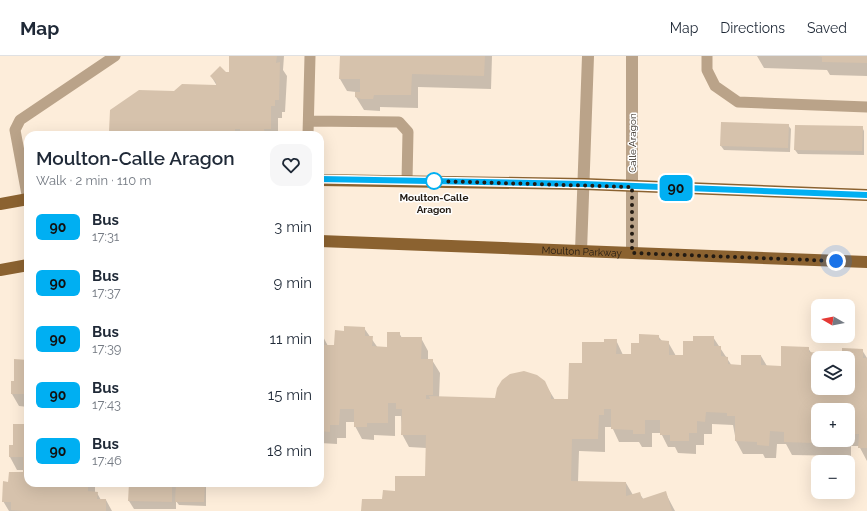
<!DOCTYPE html>
<meta charset="utf-8">
<style>
:root{--surface:#fff;--page:#f6f6f7;--text:#1f2937;--muted:#747a83;--line:#e0e1e3}
body{margin:0;font-family:Raleway,sans-serif;background:var(--page);color:var(--text);height:100vh;display:flex;flex-direction:column;font-size:15px;white-space:nowrap}
*{box-sizing:border-box;margin:0}
p{font-size:13px;color:var(--muted)}
.icon{flex:none;width:22px;height:22px;fill:none;stroke:currentColor;stroke-width:2;stroke-linecap:round;stroke-linejoin:round}
.map{position:relative;flex:1;overflow:hidden}
.panel{position:absolute;left:24px;top:75px;width:300px;height:356px;display:flex;flex-direction:column;background:var(--surface);border-radius:12px;box-shadow:0 4px 16px #0002}
.panel>*{flex:none}
.badge{padding:0 8px;border-radius:6px;font-size:14px;line-height:26px}
.needle{width:26px;rotate:279deg}
.tools{position:absolute;left:811px;top:243px;display:grid;gap:8px}
.tools a{display:grid;place-items:center;width:44px;height:44px;border-radius:8px;background:var(--surface);box-shadow:0 4px 16px #0002;font-size:20px}
.you{position:absolute;width:20px;height:20px;margin:-10px;border:3px solid #fff;border-radius:50%;background:#1a73e8;box-shadow:0 0 0 6px #1a73e833}
.map>.badge{position:absolute;translate:-50% -50%;box-shadow:0 0 0 2px #fff}
.round{display:grid;place-items:center;flex:none;width:42px;height:42px;border-radius:12px;background:var(--page)}
.summary{display:flex;align-items:center;justify-content:space-between;height:68px;padding:0 12px}
h1{font-size:19px;font-weight:600;line-height:30px}
ul{padding:0;list-style:none}
li{display:flex;align-items:center;gap:12px;height:56px;padding:0 12px}
li div{flex:1}
li b{display:block;font-size:15px}
li em{font-style:normal}
li .badge{min-width:44px;font-weight:700;text-align:center}
header{display:flex;align-items:center;gap:24px;box-sizing:border-box;height:56px;padding:0 20px;background:var(--surface);border-bottom:1px solid var(--line)}
header strong{font-size:19px}
nav{display:flex;gap:22px;margin-inline-start:auto;font-size:14px}
.map>svg:first-child{display:block}
.shadow{fill:#0003;fill-rule:evenodd}
.building{fill:#d6c2ac}
.lines{fill:none;stroke-linecap:round;stroke-linejoin:round}
.service{stroke:#baa389;stroke-width:11}
.tertiary{stroke:#baa389;stroke-width:12}
.primary{stroke:#8b6230;stroke-width:12}
.line-casing{stroke:#fff;stroke-width:9}
.line{stroke:#00aff2;stroke-width:6}
.walk{stroke:#231b13;stroke-width:4;stroke-dasharray:0 7.2}
.stop-dot{fill:#fff;stroke:#00aff2;stroke-width:2}
.labels{text-anchor:middle;stroke-width:3;stroke-linejoin:round;paint-order:stroke}
.street-label{font-size:10px;fill:#231b13;stroke:#fff}
.stop-label{font-size:10px;font-weight:bold;fill:#231b13;stroke:#fff}
</style>
<header>
<strong>Map</strong>
<nav><a>Map</a><a>Directions</a><a>Saved</a></nav>
</header>
<div class="map">
<svg width="867" height="455" viewBox="0 0 867 455">
<rect width="100%" height="100%" fill="#fdedda"/>
<path class="shadow" d="M 230,0 L 284,0 L 283,14 L 287,20 L 285,56 L 282,56 L 282,62 L 278,62 L 278,79 L 112,79 L 110,76 L 174,36 L 217,30 L 211,20 L 230,17 Z
M 341,0 L 492,0 L 491,33 L 418,31 L 418,52 L 380,51 L 380,55 L 364,54 L 356,41 L 356,36 L 347,35 L 340,23 Z
M 757,0 L 867,0 L 867,20 L 830,19 L 827,14 L 764,12 Z
M 722,67 L 788,69 L 791,73 L 790,96 L 724,94 L 721,90 Z
M 862,71 L 864,75 L 864,99 L 798,98 L 795,94 Z
M 364,272 L 378,292 L 388,292 L 399,277 L 402,282 L 421,282 L 428,295 L 428,304 L 432,304 L 440,317 L 439,342 L 495,343 L 544,326 L 555,344 L 569,345 L 583,308 L 605,287 L 616,284 L 623,299 L 632,299 L 639,288 L 658,280 L 662,285 L 668,286 L 676,300 L 684,300 L 694,286 L 713,281 L 732,310 L 742,310 L 761,300 L 767,310 L 782,311 L 808,292 L 812,298 L 818,298 L 820,302 L 818,302 L 818,332 L 848,332 L 848,302 L 834,302 L 862,294 L 867,302 L 867,405 L 859,390 L 851,390 L 851,400 L 792,399 L 786,388 L 777,388 L 776,402 L 765,402 L 763,398 L 743,398 L 736,385 L 733,369 L 712,368 L 712,378 L 704,378 L 704,389 L 696,389 L 696,398 L 678,397 L 675,391 L 668,391 L 661,377 L 652,377 L 652,391 L 642,391 L 639,386 L 619,386 L 612,371 L 605,371 L 605,396 L 579,395 L 578,426 L 626,427 L 633,439 L 639,437 L 644,444 L 665,436 L 675,455 L 362,455 L 426,421 L 426,392 L 409,391 L 402,378 L 401,360 L 395,360 L 395,380 L 374,379 L 374,384 L 362,383 L 355,370 L 355,366 L 346,366 L 346,382 L 337,382 L 337,388 L 320,387 L 320,275 L 328,290 L 335,290 L 345,276 ZM 818,354 L 848,354 L 848,384 L 818,384 Z
M 28,305 L 28,351 L 19,350 L 12,338 L 15,326 Z
M 28,369 L 28,427 L 105,427 L 105,431 L 95,430 L 95,437 L 97,437 L 101,444 L 106,444 L 112,455 L 9,455 L 3,445 L 9,427 L 24,417 L 24,414 L 17,414 L 10,401 L 14,391 Z
M 130,427 L 206,427 L 206,450 L 179,449 L 176,445 L 176,453 L 134,453 L 129,445 Z"/>
<path class="building" d="M 229,0 L 277,0 L 276,7 L 280,6 L 279,44 L 275,44 L 275,50 L 271,50 L 271,73 L 264,73 L 265,78 L 240,78 L 240,73 L 235,73 L 235,77 L 229,77 L 229,79 L 179,79 L 180,75 L 177,75 L 177,79 L 117,79 L 117,76 L 109,76 L 110,54 L 139,34 L 174,35 L 182,28 L 216,29 L 216,26 L 210,20 L 220,10 L 226,16 L 229,16 Z
M 340,0 L 485,0 L 484,20 L 412,18 L 411,39 L 374,39 L 373,43 L 361,43 L 355,41 L 355,36 L 360,36 L 360,23 L 339,23 Z
M 818,0 L 867,0 L 867,7 L 822,6 L 822,1 Z
M 721,66 L 789,68 L 788,92 L 720,90 Z
M 795,69 L 863,70 L 862,95 L 794,94 Z
M 344,270 L 365,271 L 365,280 L 373,280 L 372,290 L 387,291 L 387,276 L 400,276 L 400,281 L 422,281 L 421,303 L 433,303 L 433,339 L 426,339 L 426,343 L 430,343 L 429,340 L 495,342 L 497,332 L 502,324 L 510,318 L 524,315 L 537,319 L 545,325 L 551,338 L 551,343 L 568,343 L 569,307 L 582,307 L 582,286 L 604,286 L 604,283 L 617,283 L 616,298 L 631,298 L 631,287 L 639,287 L 639,278 L 659,279 L 659,284 L 669,285 L 669,299 L 683,299 L 683,285 L 693,285 L 693,280 L 714,280 L 714,290 L 721,290 L 721,300 L 728,301 L 728,308 L 741,309 L 741,299 L 761,299 L 761,309 L 781,310 L 781,290 L 809,291 L 809,296 L 819,297 L 818,332 L 848,332 L 848,302 L 833,302 L 833,297 L 842,297 L 842,292 L 863,293 L 863,302 L 867,302 L 867,392 L 858,392 L 859,378 L 848,378 L 848,354 L 818,354 L 818,384 L 844,384 L 844,388 L 784,386 L 784,376 L 770,375 L 769,390 L 757,389 L 757,386 L 735,385 L 735,360 L 727,360 L 727,357 L 706,356 L 705,366 L 697,365 L 697,377 L 689,377 L 689,385 L 670,385 L 670,379 L 660,379 L 660,364 L 645,364 L 645,378 L 633,378 L 633,374 L 611,373 L 611,353 L 604,353 L 604,359 L 599,359 L 598,383 L 572,383 L 571,425 L 626,426 L 626,440 L 640,436 L 642,443 L 666,435 L 672,455 L 361,455 L 362,443 L 382,443 L 383,434 L 395,435 L 395,420 L 425,420 L 426,379 L 401,379 L 402,353 L 396,353 L 396,347 L 388,347 L 388,367 L 367,367 L 367,371 L 354,371 L 354,353 L 340,353 L 339,369 L 330,369 L 330,376 L 320,375 L 320,289 L 334,289 L 335,274 L 344,275 Z
M 14,303 L 28,304 L 28,346 L 26,346 L 26,338 L 11,338 L 11,325 L 14,325 Z
M 13,368 L 28,368 L 28,427 L 88,427 L 88,435 L 98,436 L 97,443 L 106,443 L 106,455 L 23,455 L 11,454 L 11,446 L 2,446 L 3,425 L 8,426 L 9,416 L 23,416 L 23,401 L 9,401 L 9,389 L 13,389 Z
M 129,427 L 172,427 L 172,446 L 128,445 Z
M 176,427 L 205,427 L 204,446 L 175,446 Z"/>
<g class="lines">
<path class="service" d="M 707,0 L 707,14 L 715,30 L 738,46 L 867,51
M 309,65 L 399,66 L 408,76 L 407,125
M 308,79 L 310,0
M 28,144 L 15,74 L 20,64 L 115,0"/>
<path class="tertiary" d="M 581,195 L 588,0
M 632,197 L 632,0"/>
<g class="primary">
<path d="M 320,124 L 584,128 L 867,139"/>
<path d="M 0,148 L 28,143"/>
<path id="s1" d="M 320,185 L 867,206"/>
<path d="M 0,214 L 28,209"/>
</g>
</g>
<g class="lines">
<defs>
<path id="line" d="M 320,123 L 584,128 L 867,139"/>
</defs>
<use href="#line" class="line-casing"/>
<use href="#line" class="line"/>
<path class="walk" d="M 434,125 L 632,131 L 632,197 L 836,205"/>
</g>
<circle class="stop-dot" cx="434" cy="125" r="8"/>
<g class="labels">
<g class="street-label">
<text transform="translate(632 87) rotate(-90)" y="4">Calle Aragon</text>
<text dy="4" stroke="none"><textPath href="#s1" startOffset="262">Moulton Parkway</textPath></text>
</g>
<g class="stop-label">
<text x="434" y="145">Moulton-Calle<tspan x="434" dy="12">Aragon</tspan></text>
</g>
</g>
</svg>
<div class="tools">
<a><svg class="needle" viewBox="-14 -14 28 28"><path d="M0-13l5 13h-10z" fill="#e53935"/><path d="M0 13l5-13h-10z" fill="#747a83"/></svg></a>
<a><svg class="icon" aria-label="layers" viewBox="0 0 24 24"><path d="M12 4l9 5-9 5-9-5zM3 14l9 5 9-5"/></svg></a>
<a>+</a>
<a>−</a>
</div>
<div class="you" style="left:836px;top:205px"></div>
<b class="badge" style="left:676px;top:132px;background:#00aff2;color:#111">90</b>
<section class="panel">
<div class="summary"><div><h1>Moulton-Calle Aragon</h1><p>Walk · 2 min · 110 m</p></div><a class="round"><svg class="icon" aria-label="heart" viewBox="0 0 24 24"><path d="M12 20l-8-8c-3-5 5-10 8-4 3-6 11-1 8 4z"/></svg></a></div>
<ul>
<li><span class="badge" style="background:#00aff2;color:#111">90</span><div><b>Bus</b><p>17:31</p></div><em>3 min</em></li>
<li><span class="badge" style="background:#00aff2;color:#111">90</span><div><b>Bus</b><p>17:37</p></div><em>9 min</em></li>
<li><span class="badge" style="background:#00aff2;color:#111">90</span><div><b>Bus</b><p>17:39</p></div><em>11 min</em></li>
<li><span class="badge" style="background:#00aff2;color:#111">90</span><div><b>Bus</b><p>17:43</p></div><em>15 min</em></li>
<li><span class="badge" style="background:#00aff2;color:#111">90</span><div><b>Bus</b><p>17:46</p></div><em>18 min</em></li>
</ul>
</section>
</div>
